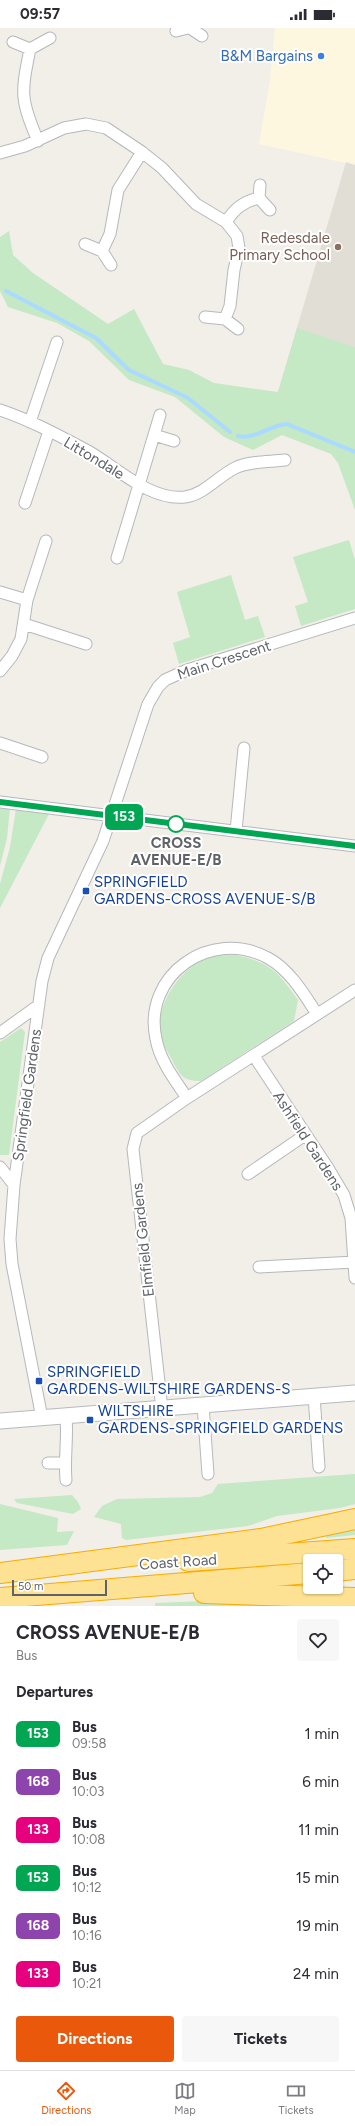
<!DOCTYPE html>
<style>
:root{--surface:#fff;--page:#f7f7f7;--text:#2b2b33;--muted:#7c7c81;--line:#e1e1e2;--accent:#ea580c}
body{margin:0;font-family:Figtree,sans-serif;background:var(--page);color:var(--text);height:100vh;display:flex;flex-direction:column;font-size:15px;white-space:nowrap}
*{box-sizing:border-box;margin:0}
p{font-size:13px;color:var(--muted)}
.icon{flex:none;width:22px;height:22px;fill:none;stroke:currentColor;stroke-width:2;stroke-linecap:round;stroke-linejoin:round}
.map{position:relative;height:1578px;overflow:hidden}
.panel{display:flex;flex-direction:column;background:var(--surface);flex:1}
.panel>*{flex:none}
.badge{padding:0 8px;border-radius:6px;font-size:14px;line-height:26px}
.controls{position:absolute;left:303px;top:1526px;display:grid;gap:8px}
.controls a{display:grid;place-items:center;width:40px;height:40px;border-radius:4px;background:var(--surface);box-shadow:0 1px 3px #0004;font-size:20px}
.scale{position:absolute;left:12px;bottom:10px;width:95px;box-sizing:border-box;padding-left:4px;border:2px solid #5f6368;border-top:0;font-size:11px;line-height:14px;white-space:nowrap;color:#5f6368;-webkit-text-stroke:3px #fff;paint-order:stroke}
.map>.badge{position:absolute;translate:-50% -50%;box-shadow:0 0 0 2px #fff}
h2{padding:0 16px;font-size:15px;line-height:36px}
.round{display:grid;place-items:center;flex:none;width:42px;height:42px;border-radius:4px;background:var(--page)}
.headline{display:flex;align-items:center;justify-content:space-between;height:68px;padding:0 16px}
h1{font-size:19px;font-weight:700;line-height:30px}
.cta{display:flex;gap:8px;margin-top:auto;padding:8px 16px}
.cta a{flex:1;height:46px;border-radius:4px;background:var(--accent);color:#fff;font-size:16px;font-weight:700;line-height:46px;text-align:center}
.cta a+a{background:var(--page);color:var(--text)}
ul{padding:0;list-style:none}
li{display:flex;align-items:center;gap:12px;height:48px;padding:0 16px}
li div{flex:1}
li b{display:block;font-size:15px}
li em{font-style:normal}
li .badge{min-width:44px;font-weight:700;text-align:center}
.status{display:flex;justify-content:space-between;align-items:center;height:28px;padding:0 20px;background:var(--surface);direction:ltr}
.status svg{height:11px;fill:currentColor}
.tabs{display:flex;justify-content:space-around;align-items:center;height:56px;border-top:1px solid var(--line);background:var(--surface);font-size:11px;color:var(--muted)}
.tabs a{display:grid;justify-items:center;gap:2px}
.tabs .on{color:var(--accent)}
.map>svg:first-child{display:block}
.commercial{fill:#fef7e0}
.education{fill:#e1ded6}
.green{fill:#c5e8c5}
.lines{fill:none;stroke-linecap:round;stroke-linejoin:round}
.stream{stroke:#aadaff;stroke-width:4}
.street-casing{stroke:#b5b8bc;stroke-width:13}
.secondary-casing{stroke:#b6babf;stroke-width:17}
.highway-casing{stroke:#f9ab00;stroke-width:22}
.street{stroke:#fff;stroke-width:11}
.secondary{stroke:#fff;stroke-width:15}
.highway{stroke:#fde293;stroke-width:20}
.line-casing{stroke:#fff;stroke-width:9}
.line{stroke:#00a651;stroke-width:6}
.shop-dot{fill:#3f7fe0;stroke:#fff;stroke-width:1.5}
.education-dot{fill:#8d6e63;stroke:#fff;stroke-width:1.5}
.stop-dot{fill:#fff;stroke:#00a651;stroke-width:2}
.transit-dot{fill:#1a4fb4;stroke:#fff;stroke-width:1.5}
.labels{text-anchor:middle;stroke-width:4;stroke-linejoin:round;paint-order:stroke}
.shop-label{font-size:15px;fill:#366cbe;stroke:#fff;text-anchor:end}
.education-label{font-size:15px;fill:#785e54;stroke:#fff;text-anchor:end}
.street-label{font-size:15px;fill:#5f6368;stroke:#fff}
.stop-label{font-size:15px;font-weight:bold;fill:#5f6368;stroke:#fff}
.transit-label{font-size:15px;fill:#164399;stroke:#fff;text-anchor:start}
</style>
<div class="status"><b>09:57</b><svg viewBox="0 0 49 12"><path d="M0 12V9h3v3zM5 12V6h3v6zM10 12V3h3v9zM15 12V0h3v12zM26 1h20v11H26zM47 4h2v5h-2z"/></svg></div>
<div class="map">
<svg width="355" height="1578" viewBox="0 0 355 1578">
<rect width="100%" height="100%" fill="#f1efe8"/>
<path class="commercial" d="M 275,0 L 355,0 L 355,137 L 259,116 L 270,52 Z"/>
<path class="education" d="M 346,134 L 355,137 L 355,407 L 278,364 Z"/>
<path class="green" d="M 9,203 L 13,227 L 33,245 L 108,296 L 134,281 L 163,336 L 189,342 L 214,355 L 278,364 L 297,300 L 355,319 L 355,482 L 338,435 L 331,426 L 282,407 L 253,422 L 224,409 L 175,369 L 129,352 L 89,313 L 57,295 L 8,279 L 0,263 L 0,209 Z
M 349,512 L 355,532 L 355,581 L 301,598 L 295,578 L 308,574 L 293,529 Z
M 231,547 L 245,592 L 258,588 L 265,609 L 179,636 L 173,615 L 190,609 L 177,564 Z
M 0,779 L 10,780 L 7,810 L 0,838 Z
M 16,781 L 49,786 L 0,880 L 0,856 L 10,819 Z
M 236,927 C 271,935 278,944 298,972 L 294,993 L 201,1053 C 182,1053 180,1047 172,1032 C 169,1025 161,1015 160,1007 C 156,979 175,949 198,934 C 209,927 224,927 236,927 Z
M 21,1000 L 25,1004 L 9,1127 L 0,1127 L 0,1014 Z
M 355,1446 L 355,1476 L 340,1480 L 277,1488 L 248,1498 L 126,1512 L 122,1510 L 121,1496 L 94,1489 L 102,1478 L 117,1471 L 200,1469 L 212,1465 L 218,1456 Z
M 72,1467 L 78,1474 L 81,1481 L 73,1486 L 17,1475 L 14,1471 Z
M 0,1476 L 58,1490 L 57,1504 L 74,1503 L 67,1517 L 0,1522 Z
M 355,1499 L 355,1507 L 326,1510 L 325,1504 Z
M 255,1571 L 325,1578 L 155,1578 L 155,1575 Z"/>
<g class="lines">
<path class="stream" d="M 6,263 L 96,310 L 129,342 L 188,370 L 230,404
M 238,408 C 255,412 270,397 287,396 L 355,424"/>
<defs>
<path id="street" d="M 190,0 L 202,8
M 176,3 L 188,0
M 13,14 L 30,21 L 50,10
M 30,21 C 21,65 20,71 38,113
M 0,125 L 25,118 L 64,100 L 86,96 L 106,100 L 142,124 L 162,140 L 196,176 L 226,194 L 237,208 L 239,220 L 234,242 L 230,278 L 225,291
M 260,157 L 259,170 L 270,182
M 226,194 C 235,180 243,174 259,170
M 85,216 L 102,223 L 111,237
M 102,223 L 110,206 L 118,162 L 142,124
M 205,289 L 225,291 L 238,301
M 0,382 C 30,392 60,408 88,423 C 116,439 150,473 185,469 C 205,466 217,449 235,440 C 249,433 269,434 285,432
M 30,394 L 57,314
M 154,407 L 174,413
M 25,475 L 49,403
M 117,530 L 160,387
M 0,564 L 27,572
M 24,596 L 86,616
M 0,643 L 12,628 L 21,611 L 27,572 L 46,513
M 0,715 L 42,729
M 0,774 L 355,818
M 236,803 L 244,720
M 0,1005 L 39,977
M 254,1028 L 328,1140 L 344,1167 L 351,1190 L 355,1250
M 187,1070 C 175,1052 160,1033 156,1011 C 142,947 211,899 268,930 C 290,942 304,966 317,986
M 0,1139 L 14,1157
M 248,1146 L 305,1107
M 259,1239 L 355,1234
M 314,1368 L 319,1439
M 203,1377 L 208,1446
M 162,1381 L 133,1121 L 137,1105 L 187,1070 L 355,962
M 66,1388 C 68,1410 64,1431 66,1452
M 42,1390 L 12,1236 L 10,1211 L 14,1157 L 42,953 L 48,930 L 103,813 L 148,676 L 158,659 L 165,652 L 187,642 L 355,590
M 48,1435 L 64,1435"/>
<path id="secondary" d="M 0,1393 L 355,1365"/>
<path id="highway" d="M 188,1533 L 355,1521
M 336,1543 L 355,1541
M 0,1545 L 261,1511 L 355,1491
M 204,1565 L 355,1570
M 0,1570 L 310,1545"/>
</defs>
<use href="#street" class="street-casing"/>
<use href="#secondary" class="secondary-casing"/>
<use href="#highway" class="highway-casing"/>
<use href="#street" class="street"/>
<use href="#secondary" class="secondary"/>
<use href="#highway" class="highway"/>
</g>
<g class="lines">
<defs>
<path id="line" d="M 0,774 L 355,818"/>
</defs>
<use href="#line" class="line-casing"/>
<use href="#line" class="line"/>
</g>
<circle class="shop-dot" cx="321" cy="28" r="4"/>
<circle class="education-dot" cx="338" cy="219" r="4"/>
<circle class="stop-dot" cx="176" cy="796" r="8"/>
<g class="transit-dot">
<rect x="82" y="859" width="8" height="8" rx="2"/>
<rect x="35" y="1349" width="8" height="8" rx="2"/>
<rect x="86" y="1388" width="8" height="8" rx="2"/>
</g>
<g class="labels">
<g class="shop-label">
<text x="313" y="33">B&amp;M Bargains</text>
</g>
<g class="education-label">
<text x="330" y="215">Redesdale<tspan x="330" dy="17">Primary School</tspan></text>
</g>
<g class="street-label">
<text transform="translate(94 430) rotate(31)" y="5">Littondale</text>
<text transform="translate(224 632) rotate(-18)" y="5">Main Crescent</text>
<text transform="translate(27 1067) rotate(-82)" y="5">Springfield Gardens</text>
<text transform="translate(308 1113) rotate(57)" y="5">Ashfield Gardens</text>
<text transform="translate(143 1212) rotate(-96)" y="5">Elmfield Gardens</text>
<text transform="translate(178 1534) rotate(-4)" y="5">Coast Road</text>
</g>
<g class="stop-label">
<text x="176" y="820">CROSS<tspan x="176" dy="17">AVENUE-E/B</tspan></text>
</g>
<g class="transit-label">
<text x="94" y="859">SPRINGFIELD<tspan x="94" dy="17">GARDENS-CROSS AVENUE-S/B</tspan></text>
<text x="47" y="1349">SPRINGFIELD<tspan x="47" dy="17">GARDENS-WILTSHIRE GARDENS-S</tspan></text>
<text x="98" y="1388">WILTSHIRE<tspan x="98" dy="17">GARDENS-SPRINGFIELD GARDENS</tspan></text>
</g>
</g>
</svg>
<div class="controls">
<a><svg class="icon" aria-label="locate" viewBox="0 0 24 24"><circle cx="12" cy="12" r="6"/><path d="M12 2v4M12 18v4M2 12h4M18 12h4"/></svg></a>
</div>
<div class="scale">50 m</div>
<b class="badge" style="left:124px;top:789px;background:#00a651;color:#fff">153</b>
</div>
<section class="panel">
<div class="headline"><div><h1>CROSS AVENUE-E/B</h1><p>Bus</p></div><a class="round"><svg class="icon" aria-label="heart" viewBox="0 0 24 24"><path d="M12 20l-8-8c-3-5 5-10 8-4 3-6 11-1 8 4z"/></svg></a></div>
<h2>Departures</h2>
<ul>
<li><span class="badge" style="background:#00a651;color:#fff">153</span><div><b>Bus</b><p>09:58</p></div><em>1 min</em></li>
<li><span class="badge" style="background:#8e44ad;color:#fff">168</span><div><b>Bus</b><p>10:03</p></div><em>6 min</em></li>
<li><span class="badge" style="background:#e6007e;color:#fff">133</span><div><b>Bus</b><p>10:08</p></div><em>11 min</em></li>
<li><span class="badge" style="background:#00a651;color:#fff">153</span><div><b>Bus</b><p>10:12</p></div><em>15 min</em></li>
<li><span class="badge" style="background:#8e44ad;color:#fff">168</span><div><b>Bus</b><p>10:16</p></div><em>19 min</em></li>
<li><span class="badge" style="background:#e6007e;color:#fff">133</span><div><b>Bus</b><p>10:21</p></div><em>24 min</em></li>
</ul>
<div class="cta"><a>Directions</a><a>Tickets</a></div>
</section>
<nav class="tabs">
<a class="on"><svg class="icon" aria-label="directions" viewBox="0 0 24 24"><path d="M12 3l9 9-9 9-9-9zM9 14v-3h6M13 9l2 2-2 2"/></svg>Directions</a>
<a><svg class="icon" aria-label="map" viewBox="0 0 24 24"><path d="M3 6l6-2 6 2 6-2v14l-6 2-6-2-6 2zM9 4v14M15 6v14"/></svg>Map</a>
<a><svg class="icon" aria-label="tickets" viewBox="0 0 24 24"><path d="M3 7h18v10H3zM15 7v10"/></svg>Tickets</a>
</nav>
